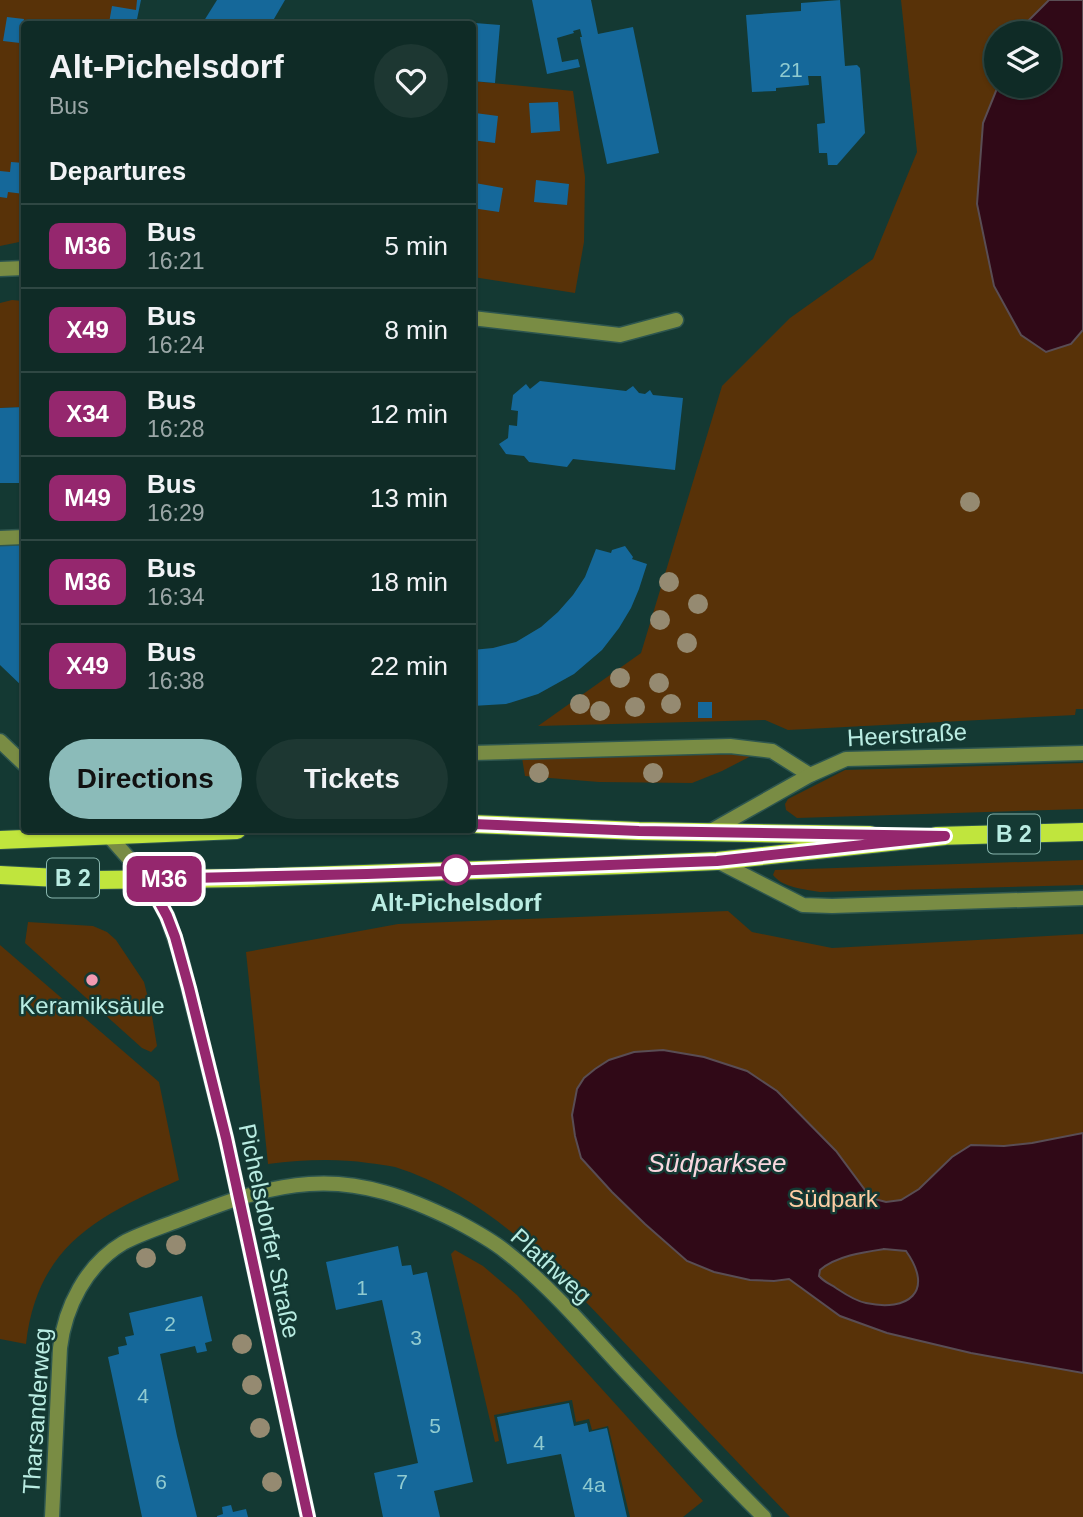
<!DOCTYPE html>
<meta charset="utf-8">
<style>
:root{--surface:#0f2b26;--page:#1d3732;--text:#f1f3f6;--muted:#9ba7a7;--line:#2f4743;--accent:#8bbbb9}
body{margin:0;font-family:Arial,sans-serif;background:var(--page);color:var(--text);height:100vh;display:flex;flex-direction:column;font-size:26px;white-space:nowrap}
*{box-sizing:border-box;margin:0}
p{font-size:23px;color:var(--muted)}
.icon{flex:none;width:38px;height:38px;fill:none;stroke:currentColor;stroke-width:2;stroke-linecap:round;stroke-linejoin:round}
.map{position:relative;flex:1;overflow:hidden}
.panel{position:absolute;left:21px;top:21px;width:455px;height:812px;display:flex;flex-direction:column;background:var(--surface);border-radius:7px;box-shadow:0 2px 5px #0004,0 0 0 2px var(--line)}
.panel>*{flex:none}
.badge{padding:0 14px;border-radius:10px;font-size:24px;line-height:46px}
.controls{position:absolute;left:984px;top:21px;display:grid;gap:14px}
.controls a{display:grid;place-items:center;width:77px;height:77px;border-radius:50%;background:var(--surface);box-shadow:0 2px 5px #0004,0 0 0 2px var(--line);font-size:35px}
.map>.badge{position:absolute;translate:-50% -50%;box-shadow:0 0 0 4px #fff}
h2{padding:0 28px;font-size:26px;line-height:63px}
.round{display:grid;place-items:center;flex:none;width:74px;height:74px;border-radius:37px;background:var(--page)}
.overview{display:flex;align-items:center;justify-content:space-between;height:119px;padding:0 28px}
h1{font-size:33px;font-weight:700;line-height:52px}
.action{display:flex;gap:14px;margin-top:auto;padding:14px 28px}
.action a{flex:1;height:80px;border-radius:42px;background:var(--accent);color:#111;font-size:28px;font-weight:700;line-height:80px;text-align:center}
.action a+a{background:var(--page);color:var(--text)}
ul{padding:0;list-style:none}
li{display:flex;align-items:center;gap:21px;height:84px;padding:0 28px;border-top:2px solid var(--line)}
li div{flex:1}
li b{display:block;font-size:26px}
li em{font-style:normal}
li .badge{min-width:77px;font-weight:700;text-align:center}
.map>svg:first-child{display:block}
.green{fill:#583208;fill-rule:evenodd}
.water{fill:#300917;stroke:#594d54;stroke-width:2;fill-rule:evenodd}
.building{fill:#15689a}
.lines{fill:none;stroke-linecap:round;stroke-linejoin:round}
.service-casing{stroke:#2e564f;stroke-width:17}
.minor-casing{stroke:#2e564f;stroke-width:17}
.tertiary-casing{stroke:#2e564f;stroke-width:17}
.primary-casing{stroke:#2e564f;stroke-width:20}
.service{stroke:#798c44;stroke-width:14}
.minor{stroke:#798c44;stroke-width:14}
.tertiary{stroke:#798c44;stroke-width:14}
.primary{stroke:#c0e53d;stroke-width:18}
.tree{fill:#958a71}
.line-casing{stroke:#fff;stroke-width:16}
.line{stroke:#95276e;stroke-width:10}
.stop-dot{fill:#fff;stroke:#95276e;stroke-width:3.5}
.poi-dot{fill:#f19ab2;stroke:#143933;stroke-width:2.5}
.labels{text-anchor:middle;stroke-width:5;stroke-linejoin:round;paint-order:stroke}
.number-label{font-size:21px;fill:#90cbd0}
.shield{fill:#143933;stroke:#88b6ae;stroke-width:2}
.shield-label{font-size:23px;font-weight:bold;fill:#b9ece2}
.street-label{font-size:24px;fill:#b9ece2;stroke:#143933}
.stop-label{font-size:24px;font-weight:bold;fill:#b9ece2;stroke:#143933}
.poi-label{font-size:24px;fill:#b9ece2;stroke:#143933}
.park-label{font-size:24px;fill:#fecda4;stroke:#143933}
.water-label{font-size:26px;font-style:italic;fill:#f9d7df;stroke:#143933}
</style>
<div class="map">
<svg width="1083" height="1517" viewBox="0 0 1083 1517">
<rect width="100%" height="100%" fill="#143933"/>
<path class="green" d="M 0,0 L 140,0 L 135,24 L 24,24 L 24,241 L 0,246 Z
M 901,0 L 1083,0 L 1083,709 L 1076,709 L 1075,715 L 788,730 L 765,720 L 538,726 L 641,653 L 722,386 L 790,318 L 873,259 L 917,152 ZM 996,33 L 1048,33 L 1048,86 L 996,86 Z
M 472,81 L 573,91 L 585,177 L 584,242 L 575,293 L 473,277 Z
M 12,300 L 24,301 L 24,407 L 0,408 L 0,303 Z
M 755,754 L 722,771 L 692,783 L 599,782 L 525,776 L 522,758 Z
M 1083,763 L 1083,809 L 797,818 L 786,810 L 785,804 L 788,799 L 845,770 Z
M 1083,860 L 1083,885 L 820,892 C 804,889 783,888 773,875 L 775,870 Z
M 728,911 L 752,932 L 832,948 L 1083,934 L 1083,1517 L 790,1517 C 738,1463 687,1409 636,1355 C 565,1280 496,1199 395,1167 C 386,1165 377,1164 368,1163 C 334,1158 302,1160 268,1164 L 246,952 L 398,924 Z
M 28,922 L 93,926 L 107,932 L 116,940 L 144,982 L 151,1010 L 157,1046 L 151,1052 L 142,1048 L 25,943 Z
M 0,945 L 159,1082 L 179,1180 C 97,1216 37,1246 26,1344 L 0,1339 Z
M 455,1250 L 483,1266 L 517,1295 L 703,1501 L 683,1517 L 630,1517 L 608,1426 L 592,1430 L 589,1419 L 576,1422 L 572,1400 L 494,1415 L 499,1441 L 495,1442 L 451,1254 Z"/>
<path class="water" d="M 1049,0 L 1083,0 L 1083,330 L 1071,344 L 1046,352 L 1021,335 L 994,286 L 977,204 L 983,123 L 998,86 L 1048,86 L 1048,33 L 1019,33 L 1021,28 Z
M 663,1050 L 704,1057 L 747,1071 L 777,1091 L 836,1151 L 871,1198 L 886,1202 L 901,1200 L 919,1189 L 952,1157 L 971,1145 L 1004,1146 L 1032,1143 L 1083,1133 L 1083,1373 L 971,1353 L 887,1333 L 840,1316 L 789,1279 L 774,1281 L 750,1280 L 714,1272 L 687,1261 L 645,1224 L 612,1192 L 581,1158 L 575,1136 L 572,1115 L 577,1089 L 584,1078 L 595,1069 L 609,1060 L 634,1052 ZM 884,1249 L 906,1251 C 935,1292 908,1312 866,1303 C 855,1301 845,1294 836,1288 C 830,1284 824,1282 819,1276 L 820,1270 C 836,1256 864,1252 884,1249 Z"/>
<path class="building" d="M 137,0 L 141,0 L 136,24 L 109,23 L 112,6 L 136,10 Z
M 217,0 L 285,0 L 271,24 L 202,24 Z
M 532,0 L 591,0 L 598,34 L 633,27 L 659,153 L 607,164 L 580,37 L 582,37 L 580,29 L 573,31 L 574,33 L 557,38 L 562,62 L 578,59 L 580,67 L 547,74 Z
M 840,0 L 845,66 L 857,65 L 860,68 L 865,133 L 837,165 L 828,165 L 827,153 L 819,153 L 817,124 L 825,123 L 821,76 L 808,76 L 809,85 L 776,88 L 776,91 L 752,92 L 746,15 L 801,11 L 801,3 Z
M 7,17 L 24,19 L 20,43 L 3,41 Z
M 437,20 L 500,25 L 495,83 L 472,81 L 472,24 L 437,24 Z
M 558,102 L 560,131 L 531,133 L 529,103 Z
M 475,113 L 498,116 L 495,143 L 472,140 Z
M 11,162 L 24,163 L 24,194 L 8,192 L 7,198 L 0,197 L 0,171 L 10,172 Z
M 536,180 L 569,184 L 567,205 L 534,202 Z
M 475,183 L 503,188 L 499,212 L 472,208 Z
M 540,381 L 626,391 L 633,386 L 639,393 L 645,394 L 650,390 L 653,395 L 683,398 L 675,470 L 573,459 L 567,467 L 529,462 L 524,456 L 506,454 L 499,444 L 508,438 L 509,425 L 517,426 L 518,411 L 511,410 L 513,395 L 526,384 L 530,389 Z
M 24,407 L 24,483 L 0,483 L 0,408 Z
M 0,544 L 24,544 L 24,688 L 0,665 Z
M 625,546 L 633,557 L 632,559 L 647,564 L 639,589 L 631,608 L 619,628 L 602,650 L 574,674 L 538,694 L 506,704 L 472,706 L 472,650 L 493,648 L 516,642 L 541,627 L 558,612 L 573,595 L 585,577 L 596,549 L 611,553 L 612,550 Z
M 698,702 L 712,702 L 712,718 L 698,718 Z
M 398,1246 L 402,1266 L 411,1265 L 413,1275 L 427,1272 L 473,1482 L 434,1491 L 440,1517 L 383,1517 L 374,1473 L 418,1463 L 382,1300 L 336,1310 L 326,1262 Z
M 202,1296 L 212,1341 L 205,1343 L 207,1351 L 197,1353 L 195,1346 L 160,1354 L 177,1436 L 197,1517 L 142,1517 L 108,1357 L 119,1354 L 118,1347 L 127,1345 L 125,1337 L 134,1335 L 129,1313 Z
M 569,1403 L 574,1426 L 587,1423 L 589,1432 L 607,1428 L 627,1517 L 575,1517 L 561,1454 L 507,1464 L 497,1417 Z
M 231,1505 L 233,1512 L 246,1509 L 248,1517 L 217,1517 L 217,1516 L 223,1514 L 222,1507 Z"/>
<g class="lines">
<defs>
<path id="service" d="M 0,538 L 24,537
M 472,753 L 730,746 L 772,751 L 810,775"/>
<path id="minor" d="M 0,269 L 24,268
M 472,318 L 620,335 L 676,320
M 0,741 L 24,764
M 709,832 L 810,775 L 846,759 L 1083,753
M 717,861 L 803,905 L 832,906 L 1083,898
M 52,1517 L 60,1348 C 65,1307 86,1265 123,1243 C 139,1234 164,1226 182,1219 C 223,1203 264,1187 309,1184 C 362,1180 409,1198 456,1221 C 473,1230 490,1239 505,1251 C 550,1286 587,1330 625,1371 C 671,1420 716,1470 764,1517"/>
<path id="tertiary" d="M 109,836 L 147,879 L 167,916 L 180,954 L 226,1138 L 308,1517"/>
<path id="primary" d="M 472,824 L 639,831 L 870,835
M 936,836 L 1083,832
M 0,840 L 237,830
M 0,875 L 96,880 L 246,878 L 624,865 L 717,861 L 945,836"/>
</defs>
<use href="#service" class="service-casing"/>
<use href="#minor" class="minor-casing"/>
<use href="#tertiary" class="tertiary-casing"/>
<use href="#primary" class="primary-casing"/>
<use href="#service" class="service"/>
<use href="#minor" class="minor"/>
<use href="#tertiary" class="tertiary"/>
<use href="#primary" class="primary"/>
</g>
<g class="tree">
<circle cx="970" cy="502" r="10"/>
<circle cx="669" cy="582" r="10"/>
<circle cx="698" cy="604" r="10"/>
<circle cx="660" cy="620" r="10"/>
<circle cx="687" cy="643" r="10"/>
<circle cx="620" cy="678" r="10"/>
<circle cx="659" cy="683" r="10"/>
<circle cx="580" cy="704" r="10"/>
<circle cx="671" cy="704" r="10"/>
<circle cx="635" cy="707" r="10"/>
<circle cx="600" cy="711" r="10"/>
<circle cx="539" cy="773" r="10"/>
<circle cx="653" cy="773" r="10"/>
<circle cx="176" cy="1245" r="10"/>
<circle cx="146" cy="1258" r="10"/>
<circle cx="242" cy="1344" r="10"/>
<circle cx="252" cy="1385" r="10"/>
<circle cx="260" cy="1428" r="10"/>
<circle cx="272" cy="1482" r="10"/>
</g>
<g class="lines">
<defs>
<path id="line" d="M 308,1517 L 226,1138 L 189,988 L 175,937 L 167,916 L 147,879 L 367,874 L 717,861 L 945,836 L 639,831 L 472,824"/>
</defs>
<use href="#line" class="line-casing"/>
<use href="#line" class="line"/>
</g>
<circle class="stop-dot" cx="456" cy="870" r="14"/>
<circle class="poi-dot" cx="92" cy="980" r="7"/>
<g class="labels">
<g class="number-label">
<text x="791" y="77">21</text>
<text x="362" y="1295">1</text>
<text x="170" y="1331">2</text>
<text x="416" y="1345">3</text>
<text x="143" y="1403">4</text>
<text x="435" y="1433">5</text>
<text x="539" y="1450">4</text>
<text x="161" y="1489">6</text>
<text x="402" y="1489">7</text>
<text x="594" y="1492">4a</text>
</g>
<g class="shield">
<rect x="988" y="814.5" width="52" height="39" rx="5"/>
<rect x="47" y="858.5" width="52" height="39" rx="5"/>
</g>
<g class="shield-label">
<text x="1014" y="842">B 2</text>
<text x="73" y="886">B 2</text>
</g>
<g class="street-label">
<text transform="translate(907 735) rotate(-3)" y="8">Heerstraße</text>
<text transform="translate(269 1231) rotate(78)" y="8">Pichelsdorfer Straße</text>
<text transform="translate(551 1266) rotate(42)" y="8">Plathweg</text>
<text transform="translate(37 1411) rotate(-86)" y="8">Tharsanderweg</text>
</g>
<g class="stop-label">
<text x="456" y="911">Alt-Pichelsdorf</text>
</g>
<g class="poi-label">
<text x="92" y="1014">Keramiksäule</text>
</g>
<g class="park-label">
<text x="833" y="1207">Südpark</text>
</g>
<g class="water-label">
<text x="717" y="1172">Südparksee</text>
</g>
</g>
</svg>
<div class="controls">
<a><svg class="icon" aria-label="layers" viewBox="0 0 24 24"><path d="M12 4l9 5-9 5-9-5zM3 14l9 5 9-5"/></svg></a>
</div>
<b class="badge" style="left:164px;top:879px;background:#95276e;color:#fff">M36</b>
<section class="panel">
<div class="overview"><div><h1>Alt-Pichelsdorf</h1><p>Bus</p></div><a class="round"><svg class="icon" aria-label="heart" viewBox="0 0 24 24"><path d="M12 20l-8-8c-3-5 5-10 8-4 3-6 11-1 8 4z"/></svg></a></div>
<h2>Departures</h2>
<ul>
<li><span class="badge" style="background:#95276e;color:#fff">M36</span><div><b>Bus</b><p>16:21</p></div><em>5 min</em></li>
<li><span class="badge" style="background:#95276e;color:#fff">X49</span><div><b>Bus</b><p>16:24</p></div><em>8 min</em></li>
<li><span class="badge" style="background:#95276e;color:#fff">X34</span><div><b>Bus</b><p>16:28</p></div><em>12 min</em></li>
<li><span class="badge" style="background:#95276e;color:#fff">M49</span><div><b>Bus</b><p>16:29</p></div><em>13 min</em></li>
<li><span class="badge" style="background:#95276e;color:#fff">M36</span><div><b>Bus</b><p>16:34</p></div><em>18 min</em></li>
<li><span class="badge" style="background:#95276e;color:#fff">X49</span><div><b>Bus</b><p>16:38</p></div><em>22 min</em></li>
</ul>
<div class="action"><a>Directions</a><a>Tickets</a></div>
</section>
</div>
